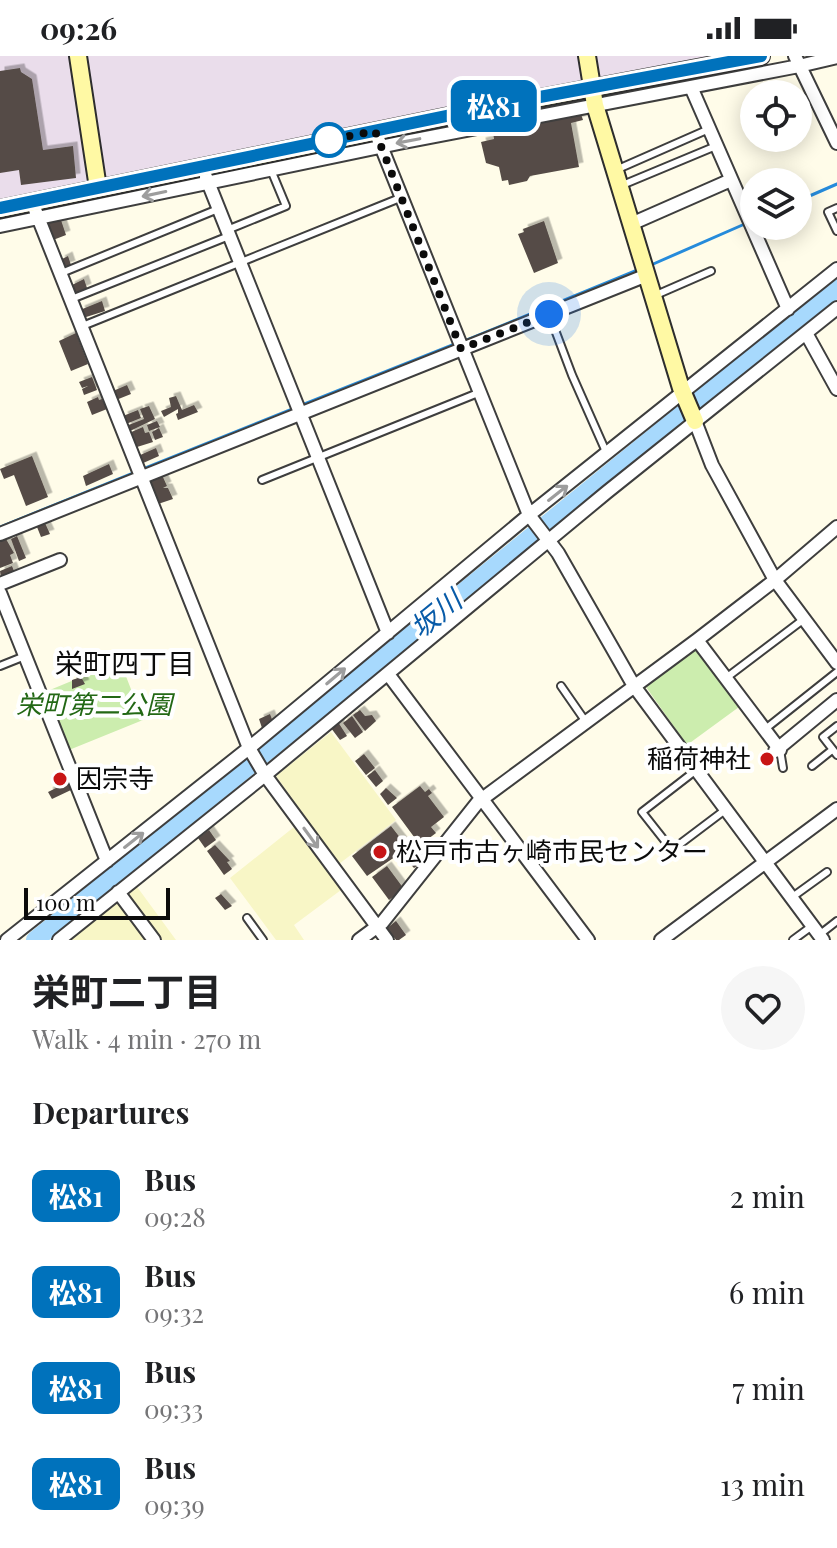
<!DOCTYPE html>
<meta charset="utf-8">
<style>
:root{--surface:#fff;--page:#f6f6f6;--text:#202124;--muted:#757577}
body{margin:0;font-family:"Playfair Display","Noto Sans JP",serif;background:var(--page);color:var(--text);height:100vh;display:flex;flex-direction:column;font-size:30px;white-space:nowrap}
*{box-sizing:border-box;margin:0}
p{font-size:26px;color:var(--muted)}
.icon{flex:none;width:44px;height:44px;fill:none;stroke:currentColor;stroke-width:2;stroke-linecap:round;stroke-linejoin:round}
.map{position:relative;height:884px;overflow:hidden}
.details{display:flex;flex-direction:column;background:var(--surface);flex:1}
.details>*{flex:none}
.badge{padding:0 16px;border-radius:12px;font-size:28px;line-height:52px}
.controls{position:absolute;left:740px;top:24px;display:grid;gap:16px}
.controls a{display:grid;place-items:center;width:72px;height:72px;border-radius:50%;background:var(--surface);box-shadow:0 4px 20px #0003;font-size:40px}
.scale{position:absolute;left:24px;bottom:20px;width:146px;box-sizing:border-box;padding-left:8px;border:4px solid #0b0b0b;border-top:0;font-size:22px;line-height:28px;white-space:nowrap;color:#0b0b0b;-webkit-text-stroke:6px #fff;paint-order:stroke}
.you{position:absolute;width:40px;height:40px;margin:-20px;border:6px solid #fff;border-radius:50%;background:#1a73e8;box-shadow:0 0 0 12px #1a73e833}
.map>.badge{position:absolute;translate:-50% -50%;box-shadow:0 0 0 4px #fff}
h2{padding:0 32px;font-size:30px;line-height:72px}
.round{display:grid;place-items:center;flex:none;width:84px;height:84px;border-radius:42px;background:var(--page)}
.summary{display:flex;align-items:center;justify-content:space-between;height:136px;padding:0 32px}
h1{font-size:38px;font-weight:700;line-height:60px}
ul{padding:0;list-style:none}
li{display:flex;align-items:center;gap:24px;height:96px;padding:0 32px}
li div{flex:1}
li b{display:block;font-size:30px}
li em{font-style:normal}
li .badge{min-width:88px;font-weight:700;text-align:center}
.status{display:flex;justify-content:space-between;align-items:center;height:56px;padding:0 40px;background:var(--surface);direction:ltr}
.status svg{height:22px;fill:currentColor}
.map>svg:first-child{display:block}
.industrial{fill:#eaddeb}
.farmland{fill:#f8f6c6}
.green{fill:#ccedae}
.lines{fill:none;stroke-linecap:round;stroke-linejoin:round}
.stream{stroke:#268bdb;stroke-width:3}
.river{stroke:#a7d9fd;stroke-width:18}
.building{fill:#554c46;filter:url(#shadow)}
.lane-casing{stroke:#3e3e3e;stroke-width:10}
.street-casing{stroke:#3e3e3e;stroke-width:16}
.secondary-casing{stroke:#2d2d2d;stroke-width:20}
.lane{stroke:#fff;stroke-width:6}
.street{stroke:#fff;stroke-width:12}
.secondary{stroke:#fff9a4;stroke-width:16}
.oneway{stroke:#9d9d9d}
.line-casing{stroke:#fff;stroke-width:18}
.line{stroke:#0072bc;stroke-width:12}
.walk{stroke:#0b0b0b;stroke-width:8;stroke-dasharray:0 14.4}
.stop-dot{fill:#fff;stroke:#0072bc;stroke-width:4}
.poi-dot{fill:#c81516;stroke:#fff;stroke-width:3}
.labels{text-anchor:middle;stroke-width:8;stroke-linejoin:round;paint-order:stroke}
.park-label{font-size:26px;font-style:italic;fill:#236815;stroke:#fff}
.poi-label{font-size:26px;fill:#0b0b0b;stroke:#fff;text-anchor:start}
.water-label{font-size:28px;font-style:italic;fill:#085ba8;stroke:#fff}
.neighbourhood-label{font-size:28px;fill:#0b0b0b;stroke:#fff}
</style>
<div class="status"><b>09:26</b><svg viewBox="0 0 49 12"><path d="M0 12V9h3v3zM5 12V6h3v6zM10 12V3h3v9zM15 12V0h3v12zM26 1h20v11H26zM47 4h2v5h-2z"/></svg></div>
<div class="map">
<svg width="837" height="884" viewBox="0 0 837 884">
<defs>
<filter id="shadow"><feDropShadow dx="4.5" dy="-4.5" stdDeviation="0" flood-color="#0004"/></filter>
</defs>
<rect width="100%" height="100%" fill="#fffce9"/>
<path class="industrial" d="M 0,0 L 709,0 L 0,144 Z"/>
<path class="farmland" d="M 331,676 L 396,764 L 339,808 L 276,720 Z
M 294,771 L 341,834 L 294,869 L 304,884 L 276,884 L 230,822 Z
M 135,828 L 176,884 L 161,884 L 128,839 L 127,835 Z
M 114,845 L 118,846 L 147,884 L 70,884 L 69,881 Z"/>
<path class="green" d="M 696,593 L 739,651 L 687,689 L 646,631 Z
M 120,605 L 143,664 L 69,694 L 45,636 Z"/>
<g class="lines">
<path class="stream" d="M 798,145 L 837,128
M 651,209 L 747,167
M 462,286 L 640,213
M 302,349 L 455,288
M 143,413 L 295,352
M 0,471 L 136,416"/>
<path class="river" d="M 35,884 L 837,232"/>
</g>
<path class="building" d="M 20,12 L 21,16 L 32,23 L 43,94 L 73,90 L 76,122 L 21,129 L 19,114 L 0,117 L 0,15 Z
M 581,58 L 583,64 L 571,67 L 579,111 L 530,120 L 527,125 L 509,129 L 508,124 L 502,125 L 499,111 L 486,107 L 481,86 L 494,83 L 493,76 Z
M 60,161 L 66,179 L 53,184 L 45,167 Z
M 544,165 L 558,207 L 534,217 L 518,178 L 524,176 L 523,173 Z
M 68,200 L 71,209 L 65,211 L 60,204 Z
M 84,223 L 87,232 L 76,237 L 72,236 L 70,230 Z
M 102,245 L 105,255 L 83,262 L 80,254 Z
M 76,277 L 88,308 L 71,315 L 59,285 Z
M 92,321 L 97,334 L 84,339 L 82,333 L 88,330 L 82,332 L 79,326 Z
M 127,329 L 131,338 L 116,344 L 113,335 Z
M 176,340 L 182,354 L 194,349 L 198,356 L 178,364 L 176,358 L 178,357 L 178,353 L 164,361 L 161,355 L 171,351 L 169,342 Z
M 98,341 L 99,344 L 102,343 L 107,353 L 92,359 L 87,346 Z
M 149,350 L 155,363 L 128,376 L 126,370 L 144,363 L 140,353 Z
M 138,354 L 141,362 L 126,368 L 123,360 Z
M 157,365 L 160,371 L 149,375 L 147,369 Z
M 143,371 L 145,377 L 149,376 L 153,386 L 137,391 L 129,377 Z
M 159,372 L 163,381 L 155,384 L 152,376 Z
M 156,392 L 159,400 L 141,408 L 138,400 Z
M 32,400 L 48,441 L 26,450 L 14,419 L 4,423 L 0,413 Z
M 109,408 L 113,418 L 86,430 L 83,420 Z
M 162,419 L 167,430 L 163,432 L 168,432 L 173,443 L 158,448 L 153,438 L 155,435 L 153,437 L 148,425 Z
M 45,467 L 50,478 L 41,481 L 37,471 Z
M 17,480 L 26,502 L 19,505 L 11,483 Z
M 6,483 L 14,497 L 10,499 L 13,507 L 0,512 L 0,485 Z
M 12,510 L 16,520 L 1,523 L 0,515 Z
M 81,621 L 85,628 L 72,633 L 72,624 Z
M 34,641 L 37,648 L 28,652 L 25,644 Z
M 360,654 L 365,660 L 372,659 L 376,665 L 365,675 L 353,659 Z
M 270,658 L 273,666 L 262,672 L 259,663 Z
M 352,660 L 363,676 L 355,682 L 343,667 Z
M 338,666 L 347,680 L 340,684 L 331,672 Z
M 364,698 L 375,712 L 366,719 L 355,705 Z
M 375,714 L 383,725 L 376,731 L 367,720 Z
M 64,718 L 71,734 L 52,743 L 48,736 L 58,731 L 55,721 Z
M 420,730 L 425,736 L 429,733 L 432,737 L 428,740 L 444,761 L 431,771 L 436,777 L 420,789 L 392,751 Z
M 386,732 L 397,742 L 388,749 L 380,738 Z
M 391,770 L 408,792 L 367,820 L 352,800 Z
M 209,774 L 216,784 L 205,792 L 198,782 Z
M 215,789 L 230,805 L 227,806 L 232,813 L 224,819 L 207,795 Z
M 411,792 L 420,803 L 418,804 L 420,808 L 414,812 L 402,799 Z
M 387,810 L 404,833 L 389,844 L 372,821 Z
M 221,838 L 232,850 L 225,854 L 215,842 Z
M 396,865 L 406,879 L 399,884 L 396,884 L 387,872 Z"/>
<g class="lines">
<defs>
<path id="lane" d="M 618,113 L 709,73
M 620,130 L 716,90
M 837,152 L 828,156 L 837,175
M 227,174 L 286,150 L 271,114
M 59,218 L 218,153
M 656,239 L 711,215
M 69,244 L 229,180
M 549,258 L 572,319 L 607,398
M 80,271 L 400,142
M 262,424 L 478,337
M 0,610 L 25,600
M 726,622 L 804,563
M 561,630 L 586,666
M 837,670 L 823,681 L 837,699
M 764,674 L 837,616
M 780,694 L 783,712
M 812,710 L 832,694
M 695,715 L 642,756 L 672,794 L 725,754
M 791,842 L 827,816
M 247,862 L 263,884
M 819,879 L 837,865
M 793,884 L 812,870"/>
<path id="street" d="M 795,0 L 837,87
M 799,10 L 837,1
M 691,31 L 788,253
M 375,75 L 529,459 L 558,497 L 634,630 L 823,884
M 206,121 L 388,577
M 32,146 L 249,692 L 265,719 L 387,884
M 631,168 L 731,124
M 0,170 L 399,87 L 799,10
M 806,277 L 837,333
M 695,365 L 712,409 L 775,524 L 837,607
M 0,478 L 647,219
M 0,528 L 60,504
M 0,537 L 107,805
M 697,584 L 780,694
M 388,618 L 588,884
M 775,695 L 837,644
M 118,836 L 154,884
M 7,884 L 249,692 L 529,459 L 837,213
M 59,884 L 265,719 L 607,436 L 837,252
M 359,884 L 382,867 L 478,746 L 697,584 L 775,524 L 837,471
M 661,884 L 837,753"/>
<path id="secondary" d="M 78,0 L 98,132
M 587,0 L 595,49 L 681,332 L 695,365
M 0,153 L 498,50 L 761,0"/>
</defs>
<use href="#lane" class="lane-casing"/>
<use href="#street" class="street-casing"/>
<use href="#secondary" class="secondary-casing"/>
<use href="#lane" class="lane"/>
<use href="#street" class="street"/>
<use href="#secondary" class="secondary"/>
</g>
<defs><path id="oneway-shaft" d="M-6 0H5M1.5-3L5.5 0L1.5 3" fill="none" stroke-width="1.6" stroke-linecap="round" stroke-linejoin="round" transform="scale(2)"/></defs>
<g class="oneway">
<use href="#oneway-shaft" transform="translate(408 85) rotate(169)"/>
<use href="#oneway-shaft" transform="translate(154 138) rotate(168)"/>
<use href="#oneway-shaft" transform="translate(558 437) rotate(-38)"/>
<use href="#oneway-shaft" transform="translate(336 620) rotate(-40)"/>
<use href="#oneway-shaft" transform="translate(311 782) rotate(54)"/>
<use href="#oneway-shaft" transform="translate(134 784) rotate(-38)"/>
</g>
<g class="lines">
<defs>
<path id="line" d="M 0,152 L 529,43 L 761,0"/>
</defs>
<use href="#line" class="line-casing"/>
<use href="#line" class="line"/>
<path class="walk" d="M 329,84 L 318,86 L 375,75 L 461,293 L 549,258"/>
</g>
<circle class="stop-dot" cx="329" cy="84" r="16"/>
<g class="poi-dot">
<circle cx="767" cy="703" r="8"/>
<circle cx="60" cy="723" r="8"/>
<circle cx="380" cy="796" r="8"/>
</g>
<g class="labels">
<g class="park-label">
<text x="94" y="658">栄町第二公園</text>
</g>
<g class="poi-label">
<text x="751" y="712" text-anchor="end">稲荷神社</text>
<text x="76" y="732">因宗寺</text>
<text x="396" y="805">松戸市古ヶ崎市民センター</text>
</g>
<g class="water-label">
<text transform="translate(436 558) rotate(-39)" y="10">坂川</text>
</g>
<g class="neighbourhood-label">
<text x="125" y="618">栄町四丁目</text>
</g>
</g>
</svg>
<div class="controls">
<a><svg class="icon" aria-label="locate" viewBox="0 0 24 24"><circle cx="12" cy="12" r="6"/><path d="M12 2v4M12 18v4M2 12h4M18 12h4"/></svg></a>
<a><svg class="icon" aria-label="layers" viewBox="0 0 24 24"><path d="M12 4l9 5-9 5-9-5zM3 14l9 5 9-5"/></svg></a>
</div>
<div class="scale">100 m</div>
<div class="you" style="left:549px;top:258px"></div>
<b class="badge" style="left:494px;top:50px;background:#0072bc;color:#fff">松81</b>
</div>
<section class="details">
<div class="summary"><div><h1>栄町二丁目</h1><p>Walk · 4 min · 270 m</p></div><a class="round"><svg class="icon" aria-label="heart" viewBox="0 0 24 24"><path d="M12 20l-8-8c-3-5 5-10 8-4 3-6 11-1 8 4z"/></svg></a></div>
<h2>Departures</h2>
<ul>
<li><span class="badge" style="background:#0072bc;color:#fff">松81</span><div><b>Bus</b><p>09:28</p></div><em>2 min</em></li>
<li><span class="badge" style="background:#0072bc;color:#fff">松81</span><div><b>Bus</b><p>09:32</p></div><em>6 min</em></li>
<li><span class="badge" style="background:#0072bc;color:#fff">松81</span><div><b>Bus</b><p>09:33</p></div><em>7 min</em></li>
<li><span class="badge" style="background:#0072bc;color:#fff">松81</span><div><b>Bus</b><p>09:39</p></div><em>13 min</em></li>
</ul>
</section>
